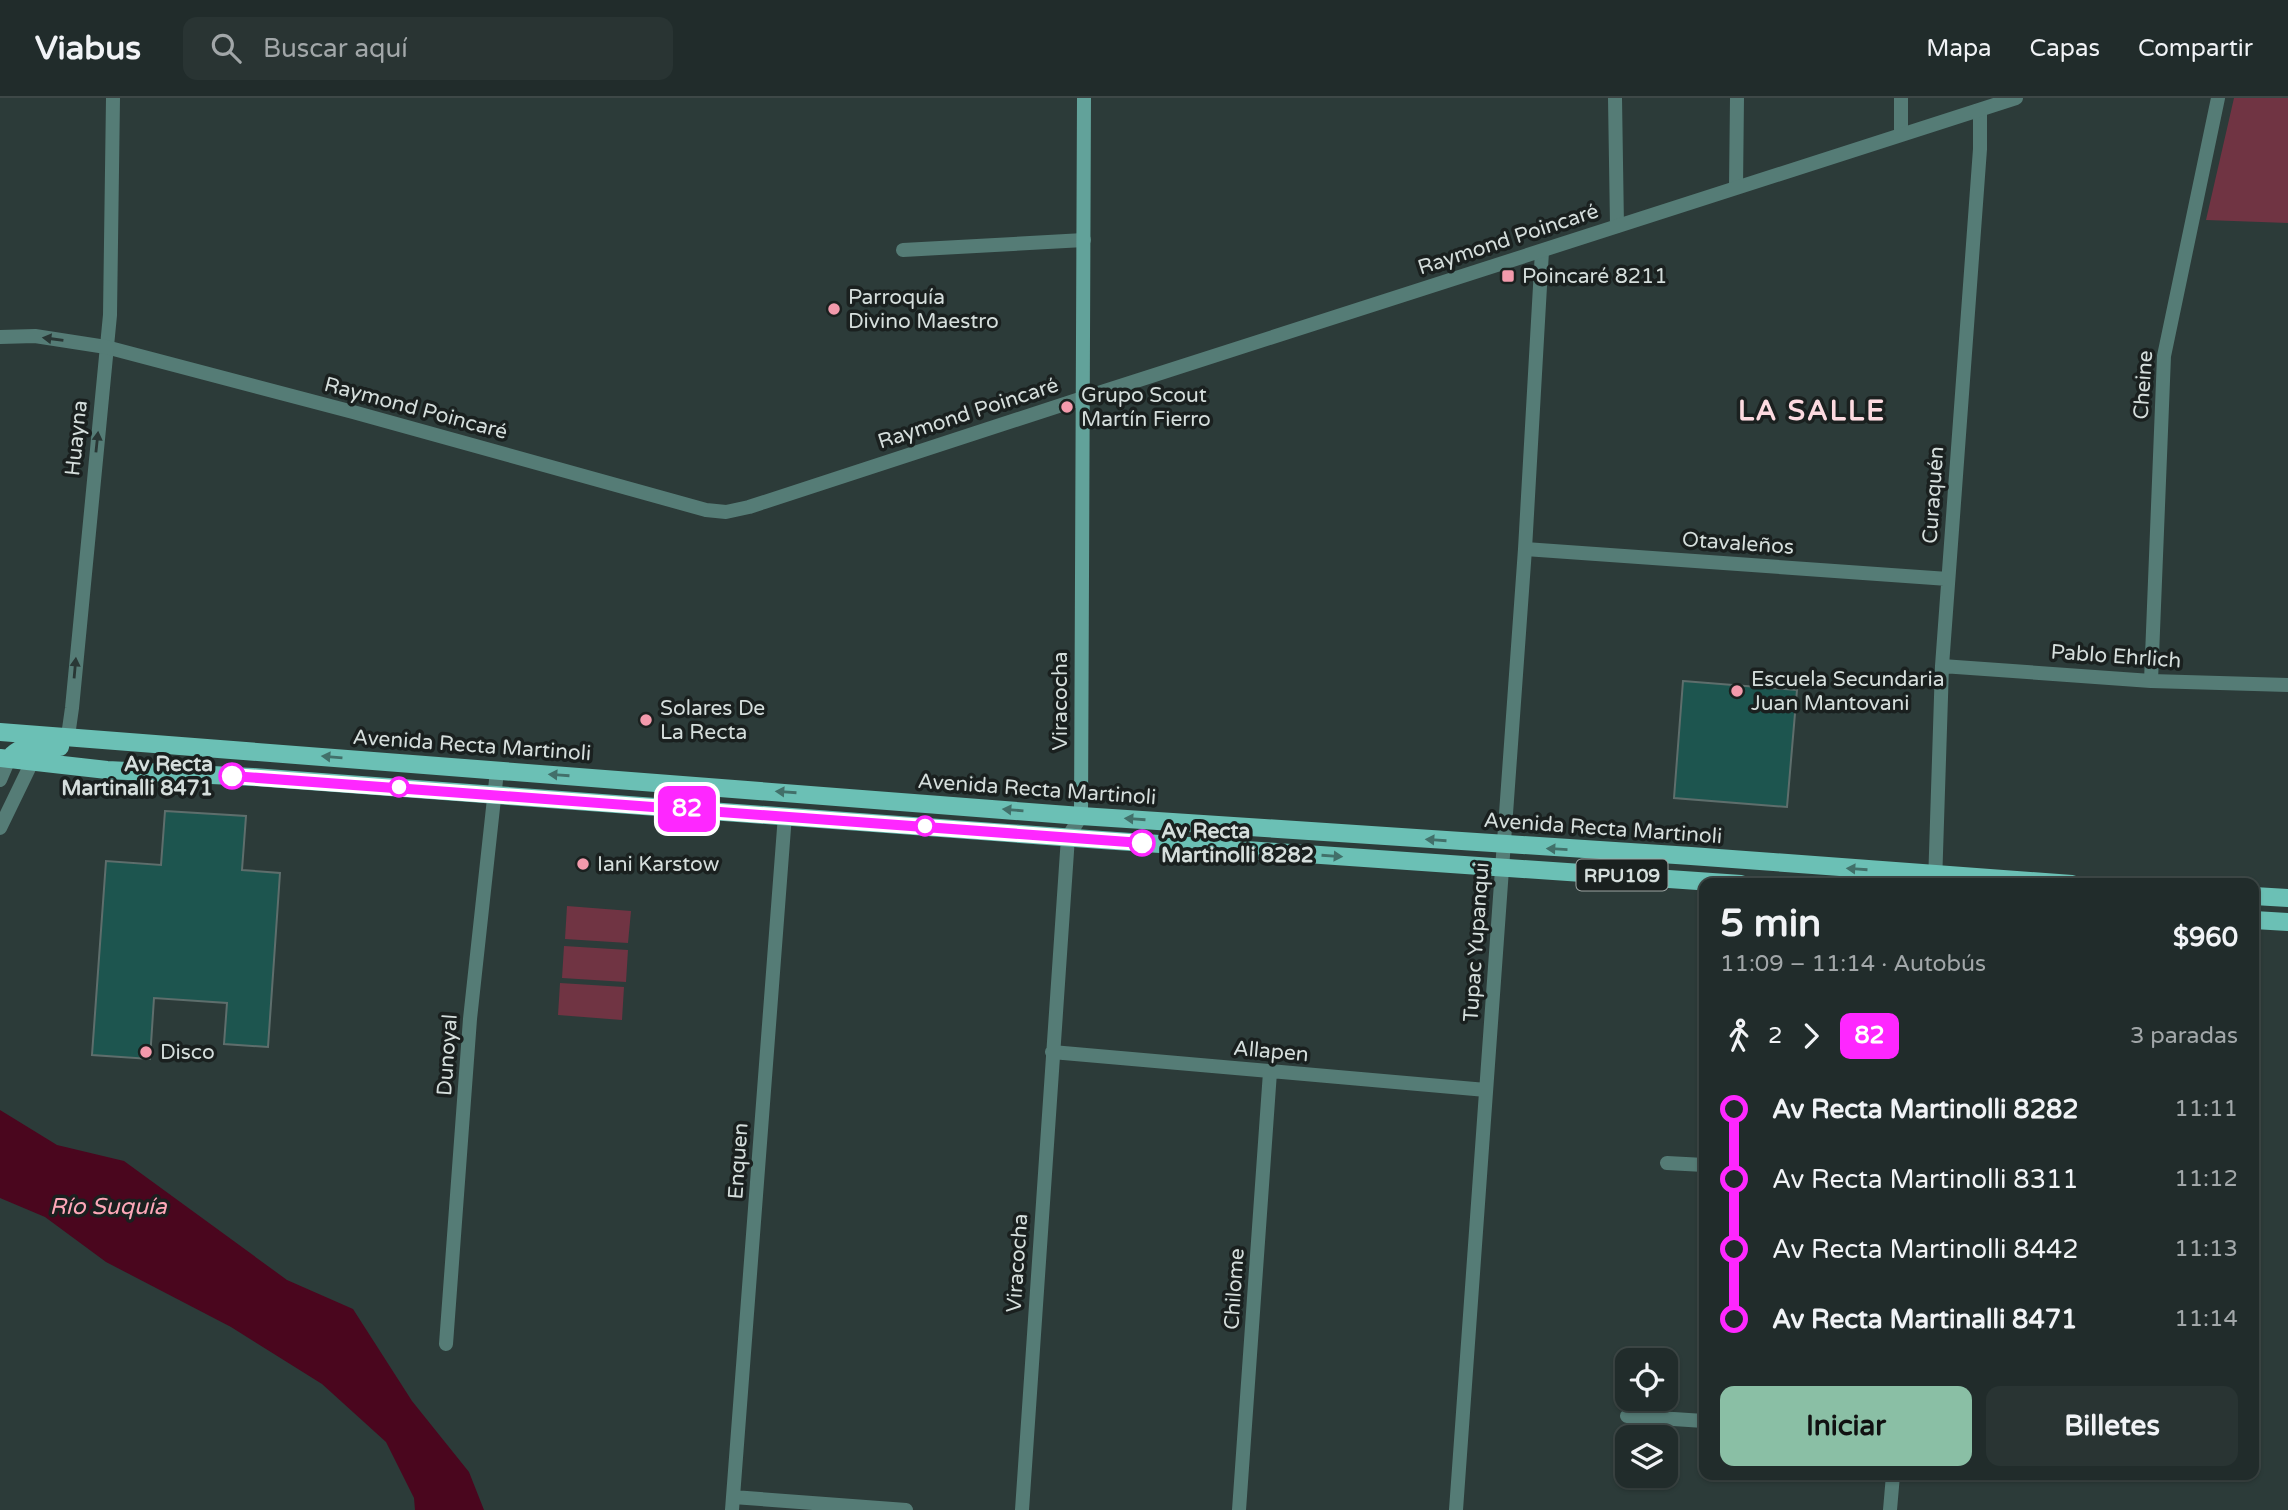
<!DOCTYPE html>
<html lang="es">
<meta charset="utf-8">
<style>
:root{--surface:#212c2b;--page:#293433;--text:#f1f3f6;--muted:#a2a7a9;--line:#3e4847;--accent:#8abfa5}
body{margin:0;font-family:"Varela Round",sans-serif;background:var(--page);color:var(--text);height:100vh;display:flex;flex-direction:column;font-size:26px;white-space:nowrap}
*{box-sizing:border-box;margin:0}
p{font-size:23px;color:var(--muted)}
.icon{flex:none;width:38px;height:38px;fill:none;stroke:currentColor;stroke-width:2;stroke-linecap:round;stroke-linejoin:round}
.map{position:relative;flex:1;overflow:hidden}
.details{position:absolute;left:1699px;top:780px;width:560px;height:602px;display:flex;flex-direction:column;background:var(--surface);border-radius:14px;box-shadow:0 2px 5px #0004,0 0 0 2px var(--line)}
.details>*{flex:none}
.badge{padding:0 14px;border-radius:10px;font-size:24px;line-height:46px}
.tools{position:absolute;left:1615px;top:1250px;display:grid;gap:14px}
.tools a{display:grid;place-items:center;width:63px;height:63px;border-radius:14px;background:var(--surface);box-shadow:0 2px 5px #0004,0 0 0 2px var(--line);font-size:35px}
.map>.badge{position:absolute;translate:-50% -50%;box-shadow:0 0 0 4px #fff}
.legs{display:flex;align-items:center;gap:10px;height:77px;padding:0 21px;font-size:23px}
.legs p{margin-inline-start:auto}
.overview{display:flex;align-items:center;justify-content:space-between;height:119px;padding:0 21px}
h1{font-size:38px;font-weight:700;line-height:52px}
.action{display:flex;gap:14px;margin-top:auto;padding:14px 21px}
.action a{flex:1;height:80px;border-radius:14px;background:var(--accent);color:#111;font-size:28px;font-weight:700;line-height:80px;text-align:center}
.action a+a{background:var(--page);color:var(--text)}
ul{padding:0 21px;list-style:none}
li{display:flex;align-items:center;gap:24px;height:70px;font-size:26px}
li i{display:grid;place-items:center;width:10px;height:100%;margin:0 9px;background:currentColor}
li i::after{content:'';width:18px;height:18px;margin:-9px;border:5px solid;border-radius:50%;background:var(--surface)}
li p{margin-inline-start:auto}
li:first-child i{background:linear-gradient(#0000 50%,currentColor 0)}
li:last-child i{background:linear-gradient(currentColor 50%,#0000 0)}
header{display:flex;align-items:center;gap:42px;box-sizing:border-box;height:98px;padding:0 35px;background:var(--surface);border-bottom:2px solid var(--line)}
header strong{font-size:33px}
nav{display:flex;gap:38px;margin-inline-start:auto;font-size:24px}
.search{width:490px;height:63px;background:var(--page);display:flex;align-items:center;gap:18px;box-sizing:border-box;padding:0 24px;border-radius:14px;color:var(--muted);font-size:26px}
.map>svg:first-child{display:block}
.green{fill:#703443}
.water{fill:#4a061e}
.building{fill:#1d554f;stroke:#5e6e6c;stroke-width:2}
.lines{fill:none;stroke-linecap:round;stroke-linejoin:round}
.minor{stroke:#557c76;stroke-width:14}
.tertiary{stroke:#557c76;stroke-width:14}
.secondary{stroke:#62a29a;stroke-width:14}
.primary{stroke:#6bc0b5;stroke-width:18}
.oneway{fill:#293735}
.oneway2{fill:#42706a}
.line-1-casing{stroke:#fff;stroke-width:16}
.line-1{stroke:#fe27ff;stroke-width:10}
.poi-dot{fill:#f39aac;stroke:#1a201f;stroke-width:2.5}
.stop-1-dot{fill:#fff;stroke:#fe27ff;stroke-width:3.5}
.labels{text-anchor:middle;stroke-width:7;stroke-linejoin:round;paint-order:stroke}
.shield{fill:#1a201f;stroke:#9da5a3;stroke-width:2}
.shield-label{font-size:19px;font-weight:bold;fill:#d5dedc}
.street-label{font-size:21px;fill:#d5dedc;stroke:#1a201f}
.poi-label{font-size:21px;fill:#d5dedc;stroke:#1a201f;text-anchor:start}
.stop-label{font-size:21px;font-weight:bold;fill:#d5dedc;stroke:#1a201f;text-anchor:end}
.water-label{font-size:23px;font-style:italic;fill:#fda7b8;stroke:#1a201f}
.district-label{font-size:28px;font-weight:bold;letter-spacing:2px;fill:#fddae0;stroke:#1a201f}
</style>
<header>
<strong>Viabus</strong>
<div class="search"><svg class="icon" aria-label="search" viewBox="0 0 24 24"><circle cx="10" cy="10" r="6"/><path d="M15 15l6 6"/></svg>Buscar aquí</div>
<nav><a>Mapa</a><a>Capas</a><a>Compartir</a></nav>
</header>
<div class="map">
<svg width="2288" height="1412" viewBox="0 0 2288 1412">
<rect width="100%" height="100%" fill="#2c3b39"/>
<path class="green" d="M 2234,0 L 2288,0 L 2288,125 L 2206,122 Z
M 567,808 L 631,813 L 628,845 L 565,841 Z
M 564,848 L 628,852 L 626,884 L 562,880 Z
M 560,885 L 624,889 L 622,922 L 558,917 Z"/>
<path class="water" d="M 0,1012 L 57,1047 L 124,1063 L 287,1182 L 353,1211 L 412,1303 L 469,1374 L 484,1412 L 415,1412 L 414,1400 L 386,1344 L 322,1286 L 231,1229 L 106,1164 L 45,1119 L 0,1100 Z"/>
<path class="building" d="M 1683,583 L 1797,592 L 1787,709 L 1674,700 Z
M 165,713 L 246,718 L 242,772 L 280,775 L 268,949 L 224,946 L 227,905 L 154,900 L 150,961 L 92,957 L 106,763 L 161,767 Z"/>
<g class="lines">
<path class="minor" d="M 1615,0 L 1617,128
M 1901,36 L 1901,0
M 1736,89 L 1737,0
M 903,152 L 1084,142
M 1525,451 L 1948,481
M 1942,568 L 2151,583 L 2288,587
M 2151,583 L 2164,258 L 2218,0
M 59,642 L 68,638 L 72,610 L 110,217 L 113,0
M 0,682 L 9,661
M 0,730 L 32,664 L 32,655
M 1935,786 L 1942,568 L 1980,51 L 1980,13
M 1052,954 L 1486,992
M 1667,1065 L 1704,1067
M 446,1246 L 470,921 L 497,673
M 1627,1318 L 1704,1323
M 733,1399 L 906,1412
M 732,1412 L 785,717
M 1022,1412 L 1068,739 L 1081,718
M 1239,1412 L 1270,974
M 1456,1412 L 1525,451 L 1542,153
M 1890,1412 L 1893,1377"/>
<path class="tertiary" d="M 0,239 L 35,238 L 106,249 L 353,314 L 706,412 L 726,414 L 749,409 L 1083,300 L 2016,0"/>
<path class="secondary" d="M 1081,718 L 1084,0"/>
<path class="primary" d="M 0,634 L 1081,718 L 1691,758 L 2072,786
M 0,660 L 107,672 L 253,679 L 1102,742 L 1741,786
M 9,661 C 20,645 43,647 60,649
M 2254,798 L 2288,800
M 2254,822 L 2288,824"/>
</g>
<defs><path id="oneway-solid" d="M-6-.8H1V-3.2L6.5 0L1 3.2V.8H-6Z" transform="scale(1.75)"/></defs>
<g class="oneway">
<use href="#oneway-solid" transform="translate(53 241) rotate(-172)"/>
<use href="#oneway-solid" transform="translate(97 344) rotate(-84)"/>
<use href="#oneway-solid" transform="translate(75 570) rotate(-85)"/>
</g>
<g class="oneway2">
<use href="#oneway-solid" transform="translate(332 659) rotate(-175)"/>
<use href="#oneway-solid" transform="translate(559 677) rotate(-176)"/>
<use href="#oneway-solid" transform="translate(786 694) rotate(-176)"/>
<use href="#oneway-solid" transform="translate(1013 712) rotate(-175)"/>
<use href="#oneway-solid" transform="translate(1135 721) rotate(-176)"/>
<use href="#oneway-solid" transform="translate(1436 742) rotate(-176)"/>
<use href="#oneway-solid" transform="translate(1557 751) rotate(-177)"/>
<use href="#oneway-solid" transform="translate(1332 758) rotate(4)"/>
<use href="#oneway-solid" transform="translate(1857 771) rotate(-176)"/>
</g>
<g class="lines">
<defs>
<path id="line-1" d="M 232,678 L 1142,745"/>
</defs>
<use href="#line-1" class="line-1-casing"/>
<use href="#line-1" class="line-1"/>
</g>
<g class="poi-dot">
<rect x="1501" y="171" width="14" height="14" rx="3.5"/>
<circle cx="834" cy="211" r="7"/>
<circle cx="1067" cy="309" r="7"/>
<circle cx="1737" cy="593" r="7"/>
<circle cx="646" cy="622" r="7"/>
<circle cx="583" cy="766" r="7"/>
<circle cx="146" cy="954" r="7"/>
</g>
<g class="stop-1-dot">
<circle cx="232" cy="678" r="12"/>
<circle cx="399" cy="689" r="9"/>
<circle cx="925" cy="728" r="9"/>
<circle cx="1142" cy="745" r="12"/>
</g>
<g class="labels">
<rect class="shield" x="1576.5" y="761.5" width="91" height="31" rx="5"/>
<g class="shield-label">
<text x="1622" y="784">RPU109</text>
</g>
<g class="street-label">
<text transform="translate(1508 141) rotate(-18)" y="7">Raymond Poincaré</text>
<text transform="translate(2143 287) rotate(-86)" y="7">Cheine</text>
<text transform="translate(416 310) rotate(15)" y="7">Raymond Poincaré</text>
<text transform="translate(968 315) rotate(-18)" y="7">Raymond Poincaré</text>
<text transform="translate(76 340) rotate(-84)" y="7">Huayna</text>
<text transform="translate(1933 397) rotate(-86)" y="7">Curaquén</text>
<text transform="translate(1738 445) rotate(4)" y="7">Otavaleños</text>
<text transform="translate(2116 558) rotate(4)" y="7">Pablo Ehrlich</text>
<text transform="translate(1060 603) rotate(-90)" y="7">Viracocha</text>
<text transform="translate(472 647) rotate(4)" y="7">Avenida Recta Martinoli</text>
<text transform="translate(1037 691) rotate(4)" y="7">Avenida Recta Martinoli</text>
<text transform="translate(1603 730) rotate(4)" y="7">Avenida Recta Martinoli</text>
<text transform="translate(1476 844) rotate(-86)" y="7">Tupac Yupanqui</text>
<text transform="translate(1271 953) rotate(5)" y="7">Allapen</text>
<text transform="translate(447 957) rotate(-86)" y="7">Dunoyal</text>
<text transform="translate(738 1063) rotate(-86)" y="7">Enquen</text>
<text transform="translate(1017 1165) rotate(-86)" y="7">Viracocha</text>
<text transform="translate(1234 1191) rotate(-86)" y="7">Chilome</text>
</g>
<g class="poi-label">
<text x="1522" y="185">Poincaré 8211</text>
<text x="848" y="206">Parroquía<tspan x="848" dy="24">Divino Maestro</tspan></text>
<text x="1081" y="304">Grupo Scout<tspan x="1081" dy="24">Martín Fierro</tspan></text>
<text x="1751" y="588">Escuela Secundaria<tspan x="1751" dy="24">Juan Mantovani</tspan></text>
<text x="660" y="617">Solares De<tspan x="660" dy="24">La Recta</tspan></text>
<text x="597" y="773">Iani Karstow</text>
<text x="160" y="961">Disco</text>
</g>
<g class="stop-label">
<text x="213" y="673">Av Recta<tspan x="213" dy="24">Martinalli 8471</tspan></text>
<text x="1161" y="740" text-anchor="start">Av Recta<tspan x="1161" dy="24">Martinolli 8282</tspan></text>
</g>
<g class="water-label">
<text x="108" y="1116">Río Suquía</text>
</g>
<g class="district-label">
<text x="1812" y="322">LA SALLE</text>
</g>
</g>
</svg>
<div class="tools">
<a><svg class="icon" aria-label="locate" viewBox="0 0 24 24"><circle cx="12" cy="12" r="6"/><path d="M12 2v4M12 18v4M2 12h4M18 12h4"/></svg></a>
<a><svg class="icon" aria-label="layers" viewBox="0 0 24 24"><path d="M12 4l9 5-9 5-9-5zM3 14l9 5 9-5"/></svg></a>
</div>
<b class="badge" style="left:687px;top:711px;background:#fe27ff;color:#fff">82</b>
<section class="details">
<div class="overview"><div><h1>5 min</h1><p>11:09 – 11:14 · Autobús</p></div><b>$960</b></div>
<div class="legs"><svg class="icon" aria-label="walk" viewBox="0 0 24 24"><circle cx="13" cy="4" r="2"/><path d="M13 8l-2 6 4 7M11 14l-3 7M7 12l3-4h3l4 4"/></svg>2<svg class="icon" aria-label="forward" viewBox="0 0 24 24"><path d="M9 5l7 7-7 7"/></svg><b class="badge" style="background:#fe27ff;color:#fff">82</b><p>3 paradas</p></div>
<ul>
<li><i style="color:#fe27ff"></i><b>Av Recta Martinolli 8282</b><p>11:11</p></li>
<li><i style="color:#fe27ff"></i><span>Av Recta Martinolli 8311</span><p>11:12</p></li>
<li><i style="color:#fe27ff"></i><span>Av Recta Martinolli 8442</span><p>11:13</p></li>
<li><i style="color:#fe27ff"></i><b>Av Recta Martinalli 8471</b><p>11:14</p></li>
</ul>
<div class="action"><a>Iniciar</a><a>Billetes</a></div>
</section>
</div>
